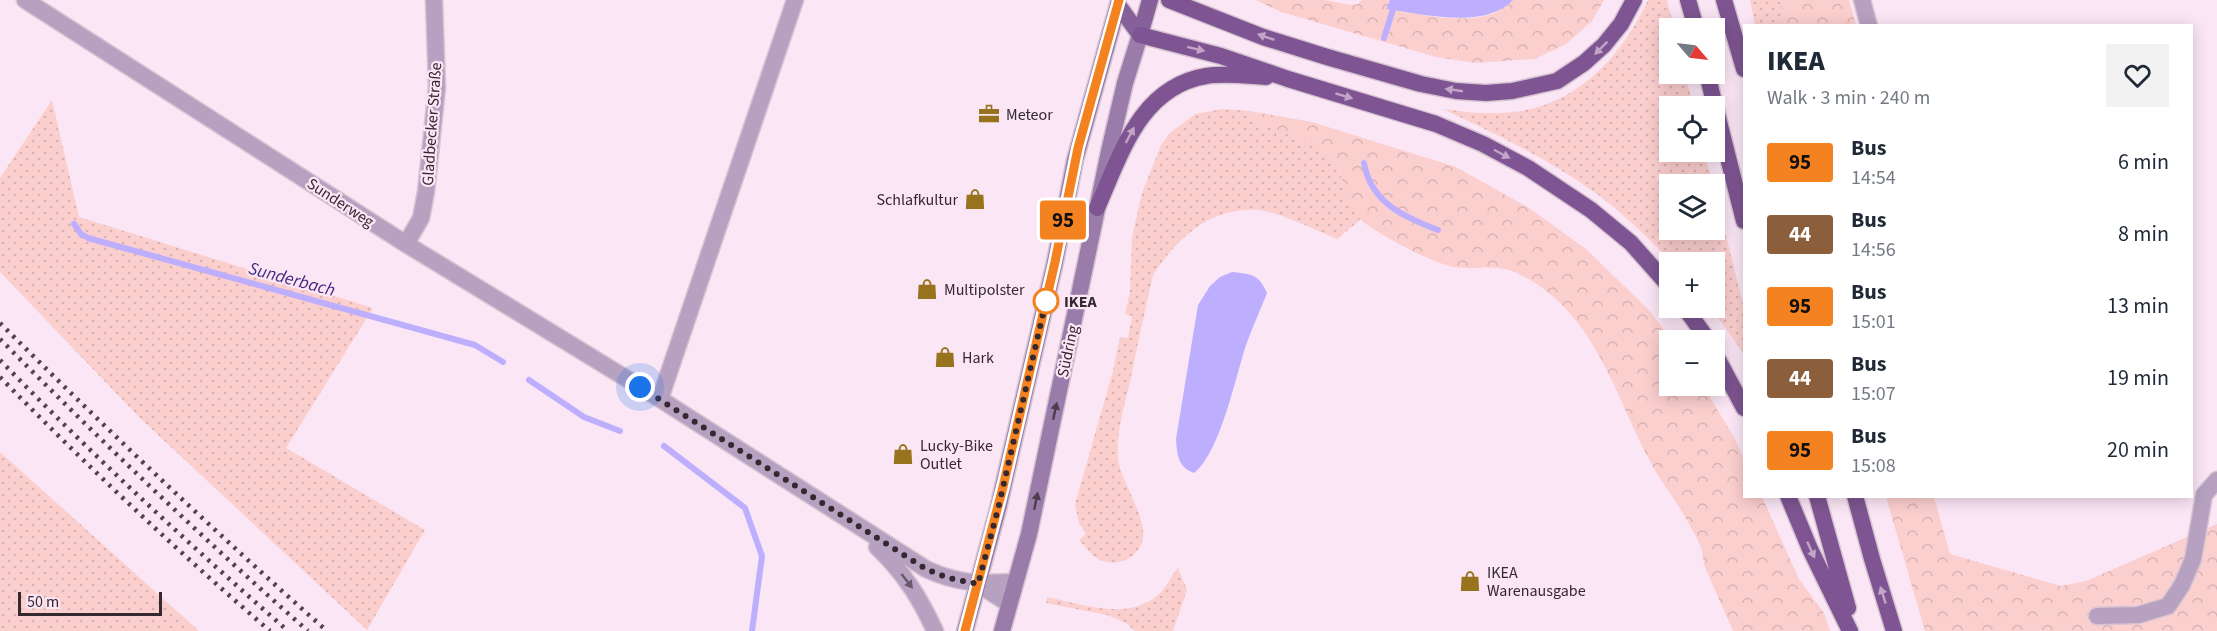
<!DOCTYPE html>
<meta charset="utf-8">
<style>
:root{--surface:#fff;--page:#f2f2f3;--text:#1f2937;--muted:#747a83}
body{margin:0;font-family:"Source Sans 3",sans-serif;background:var(--page);color:var(--text);height:100vh;display:flex;flex-direction:column;font-size:22px;white-space:nowrap}
*{box-sizing:border-box;margin:0}
p{font-size:20px;color:var(--muted)}
.icon{flex:none;width:33px;height:33px;fill:none;stroke:currentColor;stroke-width:2;stroke-linecap:round;stroke-linejoin:round}
.map{position:relative;flex:1;overflow:hidden}
.sheet{position:absolute;left:1743px;top:24px;width:450px;height:474px;display:flex;flex-direction:column;background:var(--surface);border-radius:0px;box-shadow:0 3px 15px #0003}
.sheet>*{flex:none}
.badge{padding:0 12px;border-radius:4px;font-size:21px;line-height:39px}
.needle{width:39px;rotate:118deg}
.fabs{position:absolute;left:1659px;top:18px;display:grid;gap:12px}
.fabs a{display:grid;place-items:center;width:66px;height:66px;border-radius:0px;background:var(--surface);box-shadow:0 3px 15px #0003;font-size:30px}
.scale{position:absolute;left:18px;bottom:15px;width:144px;box-sizing:border-box;padding-left:6px;border:3px solid #342831;border-top:0;font-size:16px;line-height:21px;white-space:nowrap;color:#342831;-webkit-text-stroke:4px #fbe6f5;paint-order:stroke}
.you{position:absolute;width:30px;height:30px;margin:-15px;border:4px solid #fff;border-radius:50%;background:#1a73e8;box-shadow:0 0 0 9px #1a73e833}
.map>.badge{position:absolute;translate:-50% -50%;box-shadow:0 0 0 3px #fff}
.round{display:grid;place-items:center;flex:none;width:63px;height:63px;border-radius:0px;background:var(--page)}
.summary{display:flex;align-items:center;justify-content:space-between;height:102px;padding:0 24px}
h1{font-size:28px;font-weight:800;line-height:45px}
ul{padding:0;list-style:none}
li{display:flex;align-items:center;gap:18px;height:72px;padding:0 24px}
li div{flex:1}
li b{display:block;font-size:22px}
li em{font-style:normal}
li .badge{min-width:66px;font-weight:700;text-align:center}
.map>svg:first-child{display:block}
.grass{fill:url(#grass-dots)}
.forest{fill:url(#forest-crowns)}
.water{fill:#bdaffd}
.lines{fill:none;stroke-linecap:round;stroke-linejoin:round}
.stream{stroke:#bdaffd;stroke-width:6}
.minor-casing{stroke:#d7c4d2;stroke-width:19}
.secondary-casing{stroke:#d7c4d2;stroke-width:19}
.primary-casing{stroke:#d7c4d2;stroke-width:19}
.trunk-casing{stroke:#d7c4d2;stroke-width:19}
.minor{stroke:#b6a1c1;stroke-width:16}
.secondary{stroke:#9a7caa;stroke-width:16}
.primary{stroke:#866199;stroke-width:16}
.trunk{stroke:#7e5592;stroke-width:16}
.rail{stroke:#50434d;stroke-width:4.5;stroke-dasharray:3 6;stroke-linecap:butt}
.oneway{fill:#c3a5c8}
.oneway2{fill:#4e3d4f}
.oneway3{fill:#68586b}
.line-casing{stroke:#fff;stroke-width:14}
.line{stroke:#f58220;stroke-width:9}
.walk{stroke:#342831;stroke-width:6;stroke-dasharray:0 10.8}
.stop-dot{fill:#fff;stroke:#f58220;stroke-width:3}
.labels{text-anchor:middle;stroke-width:4.5;stroke-linejoin:round;paint-order:stroke}
.poi-label{font-size:16px;fill:#342831;stroke:#fbe6f5;text-anchor:start}
.street-label{font-size:16px;fill:#342831;stroke:#fbe6f5}
.stop-label{font-size:16px;font-weight:bold;fill:#342831;stroke:#fbe6f5;text-anchor:start}
.water-label{font-size:18px;font-style:italic;fill:#432780;stroke:#fbe6f5}
</style>
<div class="map">
<svg width="2217" height="631" viewBox="0 0 2217 631">
<defs>
<pattern id="grass-dots" width="8" height="8" patternUnits="userSpaceOnUse" patternTransform="scale(1.5)"><rect width="8" height="8" fill="#fccfcf"/><path d="M2 2h.1M6 6h.1" fill="none" stroke="#d9b2b2" stroke-width="1.8" stroke-linecap="round"/></pattern>
<pattern id="forest-crowns" width="20" height="18" patternUnits="userSpaceOnUse" patternTransform="scale(1.5)"><rect width="20" height="18" fill="#fccfcf"/><path d="M2 6a3 3 0 1 1 6 0M12 15a3 3 0 1 1 6 0" fill="none" stroke="#d9b2b2"/></pattern>
</defs>
<rect width="100%" height="100%" fill="#fbe6f5"/>
<path class="grass" d="M 1648,0 L 1667,0 L 1674,28 L 1670,28 L 1670,74 L 1685,74 L 1693,106 L 1670,106 L 1670,152 L 1704,152 L 1713,184 L 1670,184 L 1670,230 L 1714,230 L 1715,191 L 1744,308 L 1744,354 L 1711,308 L 1714,308 L 1714,262 L 1672,262 C 1648,238 1624,214 1597,194 C 1549,159 1496,134 1443,109 C 1466,112 1489,115 1512,112 C 1577,106 1622,56 1648,0 Z
M 1750,0 L 1780,0 L 1785,25 L 1755,25 Z
M 52,100 L 79,217 L 373,308 L 286,448 L 425,530 L 367,630 L 140,418 L 0,272 L 0,178 Z
M 1223,109 L 1250,111 L 1249,119 C 1268,127 1328,146 1336,163 C 1346,183 1348,201 1360,220 L 1337,239 C 1315,230 1281,212 1258,210 C 1211,206 1177,238 1153,275 C 1145,311 1137,346 1130,382 C 1124,407 1116,433 1118,459 C 1121,483 1152,524 1141,545 C 1133,561 1115,567 1098,559 C 1091,555 1085,546 1079,540 L 1086,534 L 1079,523 L 1075,504 L 1113,371 L 1120,337 L 1128,338 L 1132,316 L 1125,314 L 1130,292 L 1132,237 L 1142,193 L 1161,145 L 1170,133 L 1195,114 Z
M 0,452 L 199,631 L 0,631 Z
M 1178,568 L 1187,590 L 1173,631 L 1135,631 L 1126,623 L 1107,615 L 1046,603 L 1047,597 C 1083,604 1128,622 1159,594 C 1167,587 1171,575 1178,568 Z"/>
<path class="forest" d="M 1256,0 L 1324,0 L 1352,5 L 1358,4 L 1362,0 L 1390,0 L 1386,9 C 1425,14 1483,32 1513,0 L 1604,0 L 1592,21 L 1566,44 L 1535,59 L 1476,63 L 1436,57 L 1281,12 Z
M 1780,0 L 1849,0 L 1856,25 L 1785,25 Z
M 1250,111 L 1312,122 L 1456,167 L 1529,208 L 1586,249 L 1648,309 L 1672,340 L 1670,340 L 1670,386 L 1703,386 L 1734,437 L 1744,459 L 1744,496 L 1762,497 L 1799,579 L 1824,613 L 1830,631 L 1733,631 C 1724,610 1714,589 1706,569 C 1703,563 1703,557 1702,551 C 1699,541 1693,531 1688,522 C 1677,501 1661,483 1650,461 C 1613,392 1596,314 1521,275 C 1496,262 1479,271 1454,267 C 1434,264 1377,234 1361,220 C 1345,207 1345,181 1336,163 C 1327,146 1268,127 1248,119 Z
M 1886,497 L 1934,497 L 1950,554 L 2061,586 L 2086,581 L 2217,524 L 2217,631 L 1925,631 Z"/>
<path class="water" d="M 1390,0 L 1513,0 C 1484,30 1424,14 1386,9 Z
M 1232,272 C 1251,274 1259,274 1267,293 C 1260,311 1252,328 1246,345 C 1235,379 1220,453 1194,473 C 1178,467 1177,455 1176,439 L 1198,305 L 1210,286 L 1220,277 Z"/>
<g class="lines">
<path class="stream" d="M 1384,38 L 1396,0
M 1364,163 C 1371,203 1404,217 1438,230
M 74,224 L 81,234 L 88,238 L 475,345 L 503,362
M 529,380 L 584,417 L 620,431
M 664,446 L 745,508 L 762,556 L 752,631"/>
<defs>
<path id="minor" d="M 25,0 L 406,244 L 660,399 L 926,569 C 958,584 981,584 1015,582
M 1862,0 L 1869,26
M 406,244 L 421,218 L 426,192 L 437,87 L 434,0
M 660,399 L 795,0
M 877,547 C 904,573 920,598 935,631
M 978,584 L 1009,604
M 2097,616 L 2138,615 L 2168,606 L 2182,585 L 2193,559 L 2204,495 L 2217,480"/>
<path id="secondary" d="M 965,631 L 998,509 L 1055,262 L 1075,160 L 1118,5
M 1002,631 L 1029,534 L 1110,147 L 1125,83 L 1140,35"/>
<path id="primary" d="M 1118,5 L 1140,35
M 1140,35 L 1150,0"/>
<path id="trunk" d="M 1169,0 L 1263,37 L 1327,57 L 1421,84 L 1456,91 L 1486,93 L 1512,91 L 1557,81 L 1584,63 L 1604,45 L 1621,24 L 1634,0
M 1688,0 L 1696,28
M 1724,0 L 1744,69
M 1140,35 L 1221,56 L 1288,79 L 1436,124 L 1483,144 L 1528,168 L 1591,210 L 1631,243 L 1670,287
M 1707,74 L 1744,221
M 1097,208 C 1121,154 1140,87 1206,76 C 1225,73 1248,76 1266,77
M 1685,308 L 1708,340
M 1714,352 L 1744,408
M 1788,496 L 1810,549 L 1850,631
M 1817,496 L 1848,608
M 1855,496 L 1872,559 L 1894,631"/>
</defs>
<use href="#minor" class="minor-casing"/>
<use href="#secondary" class="secondary-casing"/>
<use href="#primary" class="primary-casing"/>
<use href="#trunk" class="trunk-casing"/>
<use href="#minor" class="minor"/>
<use href="#secondary" class="secondary"/>
<use href="#primary" class="primary"/>
<use href="#trunk" class="trunk"/>
<path class="rail" d="M 0,323 C 106,429 215,532 327,631
M 0,339 C 100,440 202,538 308,631
M 0,360 C 92,455 189,544 288,631
M 0,377 C 86,465 176,550 270,631"/>
</g>
<defs><path id="oneway-solid" d="M-6-.8H1V-3.2L6.5 0L1 3.2V.8H-6Z" transform="scale(1.5)"/></defs>
<g class="oneway">
<use href="#oneway-solid" transform="translate(1266 37) rotate(-161)"/>
<use href="#oneway-solid" transform="translate(1601 48) rotate(135)"/>
<use href="#oneway-solid" transform="translate(1196 49) rotate(14)"/>
<use href="#oneway-solid" transform="translate(1454 90) rotate(-172)"/>
<use href="#oneway-solid" transform="translate(1344 96) rotate(17)"/>
<use href="#oneway-solid" transform="translate(1130 135) rotate(-62)"/>
<use href="#oneway-solid" transform="translate(1502 154) rotate(28)"/>
<use href="#oneway-solid" transform="translate(1811 550) rotate(65)"/>
<use href="#oneway-solid" transform="translate(1883 595) rotate(-108)"/>
</g>
<g class="oneway2">
<use href="#oneway-solid" transform="translate(1055 411) rotate(-78)"/>
<use href="#oneway-solid" transform="translate(1036 501) rotate(-78)"/>
</g>
<use class="oneway3" href="#oneway-solid" transform="translate(907 581) rotate(52)"/>
<g class="lines">
<defs>
<path id="line" d="M 965,631 L 1003,487 L 1055,262 L 1078,148 L 1119,0"/>
</defs>
<use href="#line" class="line-casing"/>
<use href="#line" class="line"/>
<path class="walk" d="M 640,387 L 926,569 L 948,578 L 978,584 L 998,509 L 1046,301"/>
</g>
<defs>
<symbol id="office-bare" viewBox="-9 -9 18 18"><path d="M-6-3h4V-5.5h4V-3h4V5H-6ZM-1-4.5V-3h2v-1.5ZM-6 0V1H6V0Z" fill="#98731e" stroke="#fbe6f5" stroke-width="2.5" paint-order="stroke"/></symbol>
<symbol id="shop-bare" viewBox="-9 -9 18 18"><path d="M-5-2.5h2.3a2.7 3.5 0 0 1 5.4 0H5L5.5 6h-11ZM-1.5-2.5h3a1.5 2.3 0 0 0-3 0Z" fill="#98731e" stroke="#fbe6f5" stroke-width="2.5" paint-order="stroke"/></symbol>
</defs>
<g fill-rule="evenodd">
<use href="#office-bare" x="974" y="99" width="30" height="30"/>
<use href="#shop-bare" x="960" y="184" width="30" height="30"/>
<use href="#shop-bare" x="912" y="274" width="30" height="30"/>
<use href="#shop-bare" x="930" y="342" width="30" height="30"/>
<use href="#shop-bare" x="888" y="439" width="30" height="30"/>
<use href="#shop-bare" x="1455" y="566" width="30" height="30"/>
</g>
<circle class="stop-dot" cx="1046" cy="301" r="12"/>
<g class="labels">
<g class="poi-label">
<text x="1006" y="120">Meteor</text>
<text x="958" y="205" text-anchor="end">Schlafkultur</text>
<text x="944" y="295">Multipolster</text>
<text x="962" y="363">Hark</text>
<text x="920" y="451">Lucky-Bike<tspan x="920" dy="18">Outlet</tspan></text>
<text x="1487" y="578">IKEA<tspan x="1487" dy="18">Warenausgabe</tspan></text>
</g>
<g class="street-label">
<text transform="translate(431 124) rotate(-86)" y="6">Gladbecker Straße</text>
<text transform="translate(341 202) rotate(33)" y="6">Sunderweg</text>
<text transform="translate(1067 351) rotate(-78)" y="6">Südring</text>
</g>
<g class="stop-label">
<text x="1064" y="307">IKEA</text>
</g>
<g class="water-label">
<text transform="translate(292 279) rotate(15)" y="6">Sunderbach</text>
</g>
</g>
</svg>
<div class="fabs">
<a><svg class="needle" viewBox="-14 -14 28 28"><path d="M0-13l5 13h-10z" fill="#e53935"/><path d="M0 13l5-13h-10z" fill="#747a83"/></svg></a>
<a><svg class="icon" aria-label="locate" viewBox="0 0 24 24"><circle cx="12" cy="12" r="6"/><path d="M12 2v4M12 18v4M2 12h4M18 12h4"/></svg></a>
<a><svg class="icon" aria-label="layers" viewBox="0 0 24 24"><path d="M12 4l9 5-9 5-9-5zM3 14l9 5 9-5"/></svg></a>
<a>+</a>
<a>−</a>
</div>
<div class="scale">50 m</div>
<div class="you" style="left:640px;top:387px"></div>
<b class="badge" style="left:1063px;top:220px;background:#f58220;color:#111">95</b>
<section class="sheet">
<div class="summary"><div><h1>IKEA</h1><p>Walk · 3 min · 240 m</p></div><a class="round"><svg class="icon" aria-label="heart" viewBox="0 0 24 24"><path d="M12 20l-8-8c-3-5 5-10 8-4 3-6 11-1 8 4z"/></svg></a></div>
<ul>
<li><span class="badge" style="background:#f58220;color:#111">95</span><div><b>Bus</b><p>14:54</p></div><em>6 min</em></li>
<li><span class="badge" style="background:#8b5e3c;color:#fff">44</span><div><b>Bus</b><p>14:56</p></div><em>8 min</em></li>
<li><span class="badge" style="background:#f58220;color:#111">95</span><div><b>Bus</b><p>15:01</p></div><em>13 min</em></li>
<li><span class="badge" style="background:#8b5e3c;color:#fff">44</span><div><b>Bus</b><p>15:07</p></div><em>19 min</em></li>
<li><span class="badge" style="background:#f58220;color:#111">95</span><div><b>Bus</b><p>15:08</p></div><em>20 min</em></li>
</ul>
</section>
</div>
